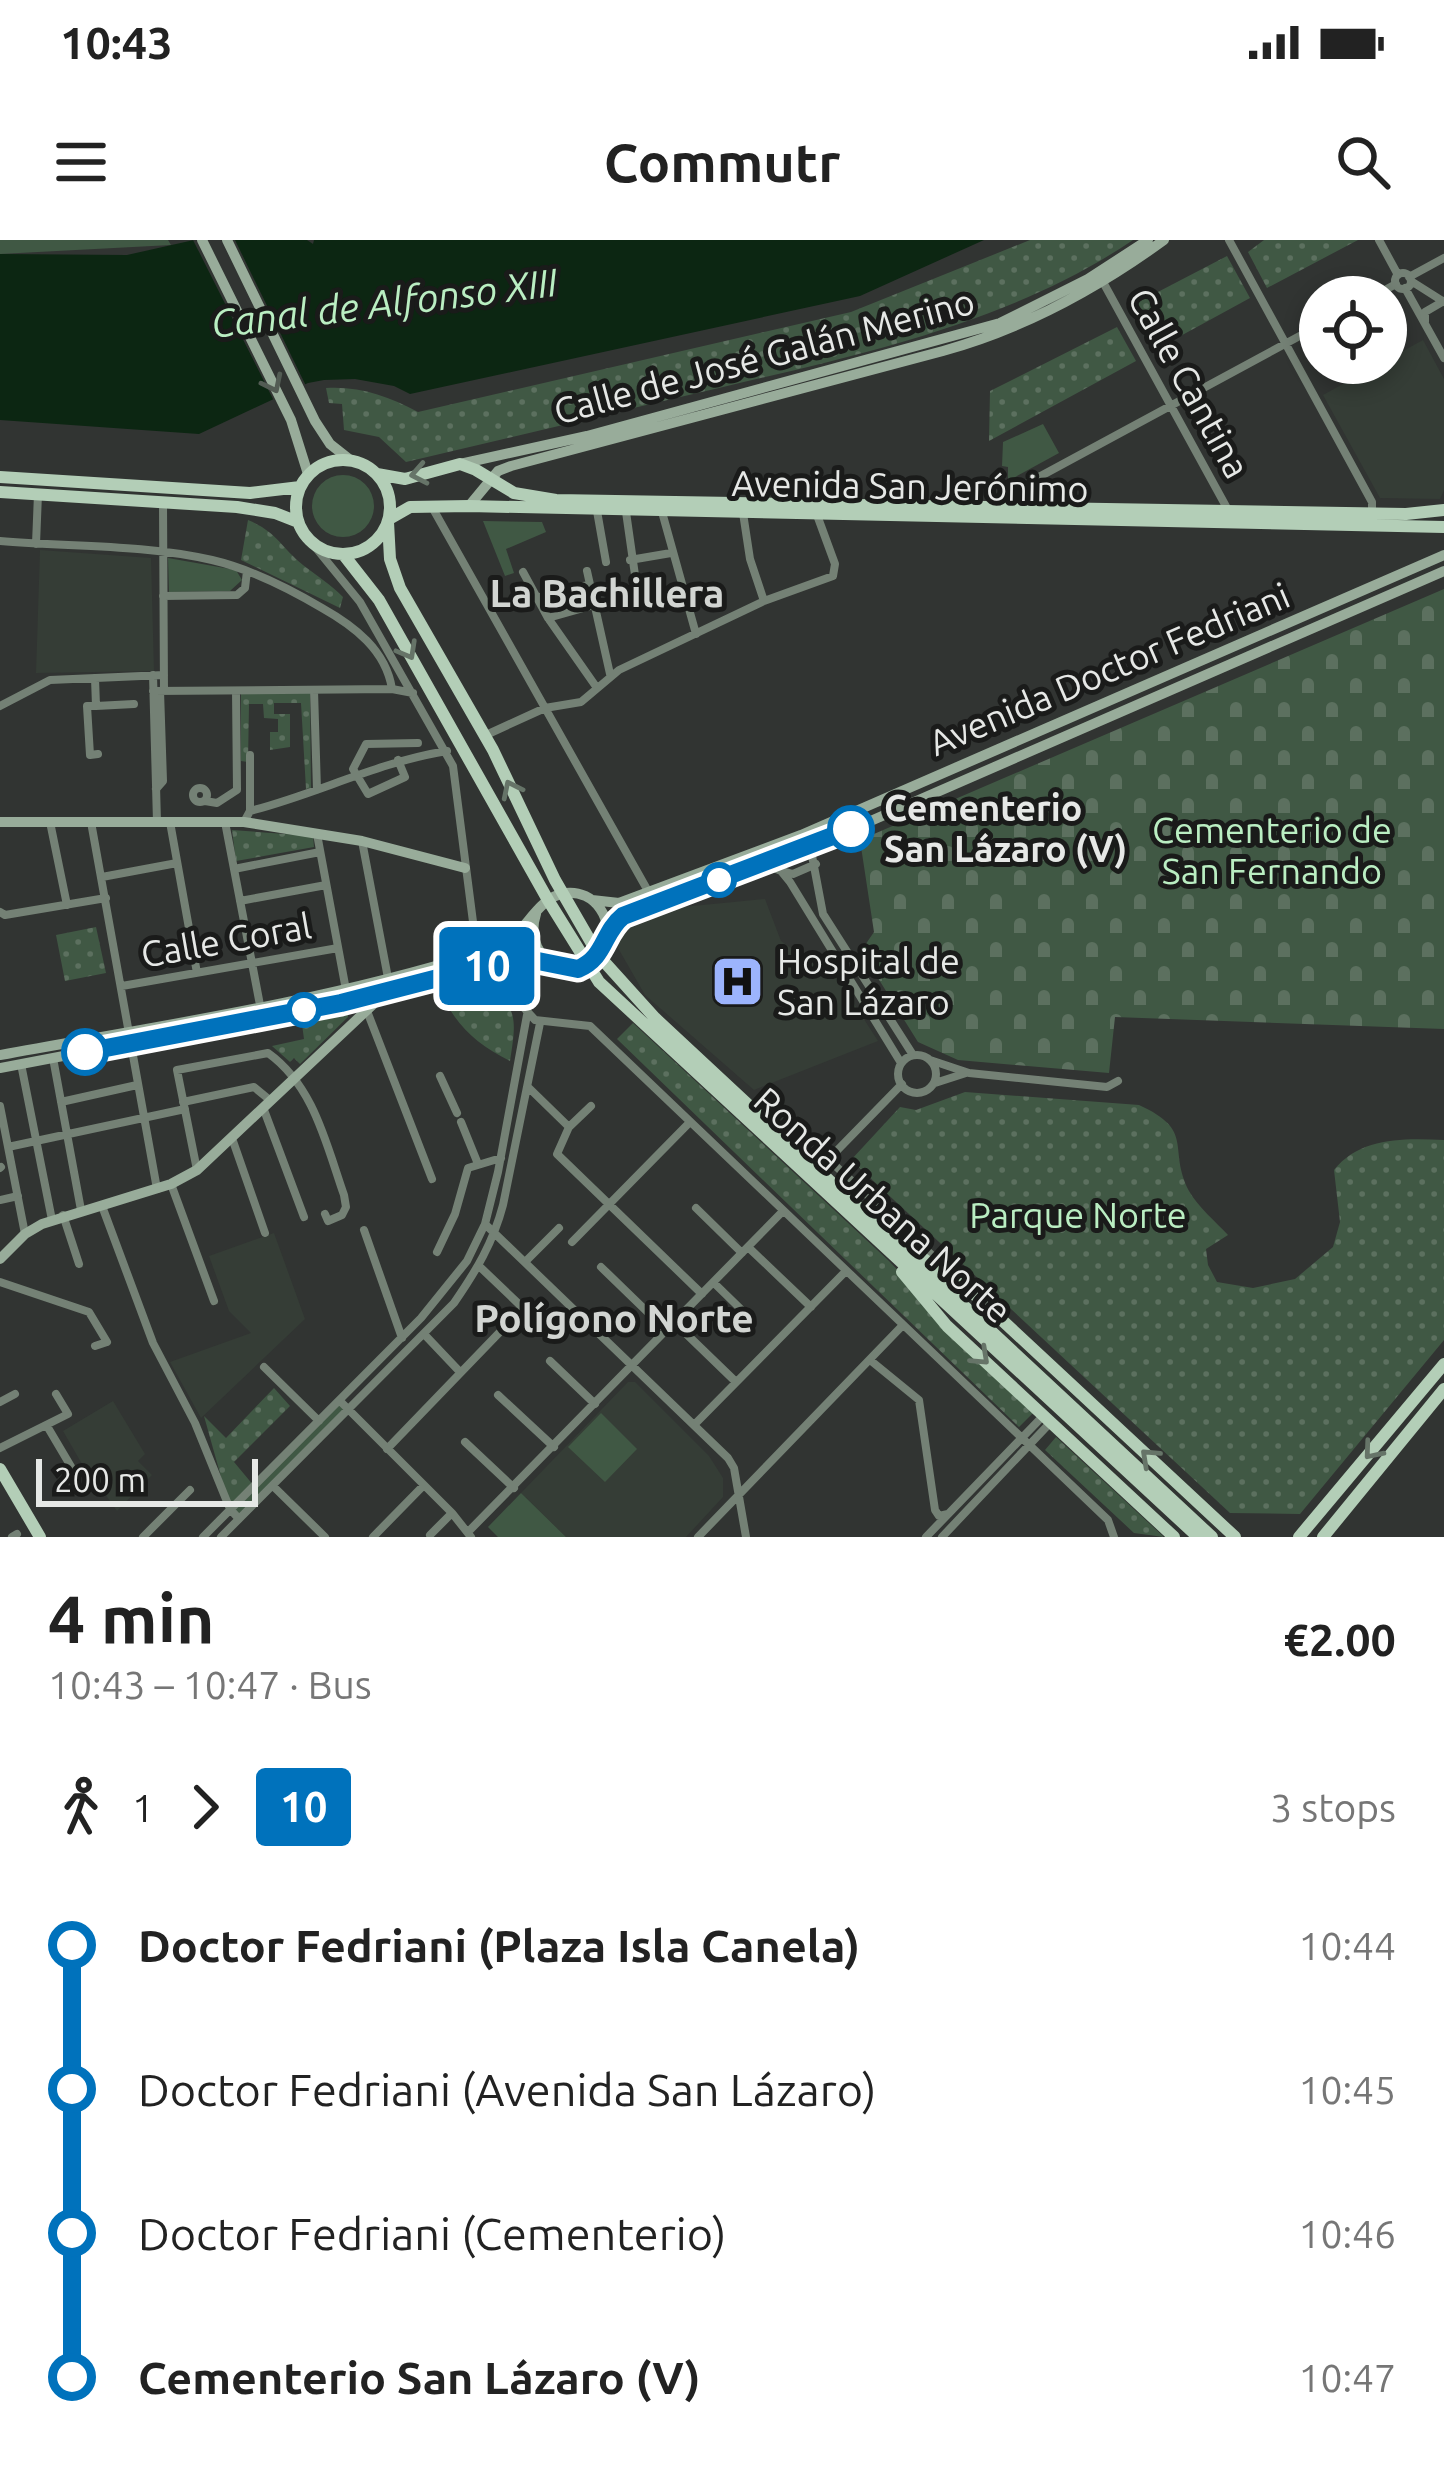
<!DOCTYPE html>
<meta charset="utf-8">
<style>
:root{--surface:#fff;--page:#f2f2f2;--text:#222;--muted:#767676}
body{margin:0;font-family:Ubuntu,sans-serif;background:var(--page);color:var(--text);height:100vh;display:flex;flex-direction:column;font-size:45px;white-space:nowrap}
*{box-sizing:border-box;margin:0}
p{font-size:39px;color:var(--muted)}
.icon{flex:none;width:66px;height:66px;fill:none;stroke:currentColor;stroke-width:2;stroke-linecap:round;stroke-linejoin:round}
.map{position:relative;height:1297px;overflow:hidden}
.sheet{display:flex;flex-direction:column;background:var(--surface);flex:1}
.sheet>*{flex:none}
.badge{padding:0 24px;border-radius:9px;font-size:42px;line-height:78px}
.buttons{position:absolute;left:1299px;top:36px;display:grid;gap:24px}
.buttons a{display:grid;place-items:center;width:108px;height:108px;border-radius:50%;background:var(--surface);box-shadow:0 6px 18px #0003;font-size:60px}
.scale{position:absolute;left:36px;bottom:30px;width:222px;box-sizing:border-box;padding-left:12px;border:6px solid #e6e8e6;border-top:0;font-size:33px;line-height:42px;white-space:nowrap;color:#e6e8e6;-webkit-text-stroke:9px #1a1b1a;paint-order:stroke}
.map>.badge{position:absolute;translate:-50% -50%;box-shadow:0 0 0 6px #fff}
.legs{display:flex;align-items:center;gap:18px;height:132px;padding:0 48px;font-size:39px}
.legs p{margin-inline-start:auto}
.head{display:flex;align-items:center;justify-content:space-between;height:204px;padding:0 48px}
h1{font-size:66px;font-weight:700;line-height:90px}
ul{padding:0 48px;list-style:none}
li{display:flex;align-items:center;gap:42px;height:144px;font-size:45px}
li i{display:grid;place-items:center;width:18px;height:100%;margin:0 15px;background:currentColor}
li i::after{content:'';width:30px;height:30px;margin:-15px;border:9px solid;border-radius:50%;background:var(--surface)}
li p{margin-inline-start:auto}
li:first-child i{background:linear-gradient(#0000 50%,currentColor 0)}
li:last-child i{background:linear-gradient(currentColor 50%,#0000 0)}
.status{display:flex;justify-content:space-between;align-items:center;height:84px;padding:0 60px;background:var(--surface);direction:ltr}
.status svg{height:33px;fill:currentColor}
header{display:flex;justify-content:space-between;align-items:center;height:156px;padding:0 48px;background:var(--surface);font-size:54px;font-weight:700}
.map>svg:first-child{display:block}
.built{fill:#353d36}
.grass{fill:#405844}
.cemetery{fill:url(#cemetery-stones)}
.park{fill:url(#park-dots)}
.water{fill:#0c2612}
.pier{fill:#313432}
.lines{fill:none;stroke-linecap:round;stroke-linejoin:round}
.street{stroke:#748175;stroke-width:8}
.secondary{stroke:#98ac9a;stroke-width:10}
.primary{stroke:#b3ceb7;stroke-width:12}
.oneway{stroke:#535c54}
.oneway2{stroke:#667468}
.line-1-casing{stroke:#fff;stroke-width:27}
.line-1{stroke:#0072bc;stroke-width:18}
.stop-1-dot{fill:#fff;stroke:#0072bc;stroke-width:6}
.labels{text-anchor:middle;stroke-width:10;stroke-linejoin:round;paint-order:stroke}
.street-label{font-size:36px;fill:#e6e8e6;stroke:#1a1b1a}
.stop-label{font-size:36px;font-weight:bold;fill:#e6e8e6;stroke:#1a1b1a;text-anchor:start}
.park-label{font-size:36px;fill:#baeec2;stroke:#1a1b1a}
.poi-label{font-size:36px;fill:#e6e8e6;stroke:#1a1b1a;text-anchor:start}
.water-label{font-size:39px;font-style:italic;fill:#baeec2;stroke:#1a1b1a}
.neighbourhood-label{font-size:39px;font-weight:bold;fill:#d2d5d2;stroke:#1a1b1a}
</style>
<div class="status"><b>10:43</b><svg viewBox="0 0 49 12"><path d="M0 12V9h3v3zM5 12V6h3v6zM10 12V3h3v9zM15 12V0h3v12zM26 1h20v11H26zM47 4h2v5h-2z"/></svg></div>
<header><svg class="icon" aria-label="menu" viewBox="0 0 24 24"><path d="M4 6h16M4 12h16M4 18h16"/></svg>Commutr<svg class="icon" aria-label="search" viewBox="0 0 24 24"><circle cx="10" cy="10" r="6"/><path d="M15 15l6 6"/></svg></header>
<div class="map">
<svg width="1444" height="1297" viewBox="0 0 1444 1297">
<defs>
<pattern id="cemetery-stones" width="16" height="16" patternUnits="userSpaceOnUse" patternTransform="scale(3)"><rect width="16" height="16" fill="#405844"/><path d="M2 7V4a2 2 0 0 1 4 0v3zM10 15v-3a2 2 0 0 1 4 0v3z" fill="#5c705f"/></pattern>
<pattern id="park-dots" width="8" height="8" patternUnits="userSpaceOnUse" patternTransform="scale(3)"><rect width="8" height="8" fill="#405844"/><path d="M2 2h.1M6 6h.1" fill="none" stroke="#5c705f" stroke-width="1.8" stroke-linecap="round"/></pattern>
</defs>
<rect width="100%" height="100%" fill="#313432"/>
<path class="built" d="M 1423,100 L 1444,139 L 1444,250 L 1440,259 L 1380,258 L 1323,155 Z
M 40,310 L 151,318 L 154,431 L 36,433 Z
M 765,659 L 781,701 L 814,724 L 831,728 L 878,801 L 754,850 L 645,755 L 618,708 L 620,688 L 662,669 Z
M 274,993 L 305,1079 L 201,1178 L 170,1122 L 251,1093 L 229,1071 L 209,1016 Z
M 628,1142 L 635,1142 L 709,1216 L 723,1238 L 723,1257 L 686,1297 L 566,1297 L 521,1253 Z
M 113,1161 L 145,1214 L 138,1221 L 152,1235 L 117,1271 L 93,1237 L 90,1238 L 63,1191 Z"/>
<path class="grass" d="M 0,0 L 168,0 L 171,5 L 0,14 Z
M 1043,184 L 1059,213 L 1008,241 L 1008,227 L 1002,226 L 1003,202 Z
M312 266a31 31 0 1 1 62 0a31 31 0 1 1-62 0Z
M 483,281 L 542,282 L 546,292 L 506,309 L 514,333 L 505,336 Z
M 168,318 L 236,330 L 242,340 L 230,351 L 169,352 Z
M 601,1173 L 637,1209 L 605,1242 L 568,1207 Z
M 521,1253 L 566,1297 L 498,1297 L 488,1287 Z"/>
<path class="cemetery" d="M 1444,349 L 1444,789 L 1115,777 L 1109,833 L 958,820 L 918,802 L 861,711 L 874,692 L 860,600 Z"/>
<path class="park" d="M 1030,0 L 1133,0 C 1010,83 862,114 719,148 C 615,172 510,198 406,222 L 379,197 L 344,190 L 342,164 L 329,163 L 326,148 C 360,146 388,156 418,172 L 851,72 Z
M 1264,0 L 1358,0 L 1267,48 L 1248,12 Z
M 1227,16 L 1250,58 L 1153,111 L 1129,67 Z
M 1117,87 L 1136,121 L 989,201 L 990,151 Z
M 248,280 C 277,292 280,306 303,325 C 317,336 330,344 343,357 L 340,368 L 241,320 Z
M 241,453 L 310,453 L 311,548 L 306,549 L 301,463 L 274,463 L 274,474 L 290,474 L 290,507 L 270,510 L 270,492 L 278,492 L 278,479 L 264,478 L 263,464 L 249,464 L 248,522 L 241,521 Z
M 232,590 L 313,596 L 314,607 L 236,621 Z
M 96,687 L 106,733 L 65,741 L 56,695 Z
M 481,738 C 518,768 517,776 510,821 C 476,804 455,785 440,750 Z
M 342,769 L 348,770 L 348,777 L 300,824 L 294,818 L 290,822 L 272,806 L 304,799 L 301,777 Z
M 633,783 L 889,1021 L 1034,1172 L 1019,1187 L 617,799 Z
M 965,852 L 1139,865 C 1196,891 1167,908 1189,951 C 1198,967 1216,982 1228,995 L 1206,1009 L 1208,1025 L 1217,1042 L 1253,1048 L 1295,1039 L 1333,1007 L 1340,982 L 1334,930 C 1360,897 1404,898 1444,900 L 1444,1100 L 1300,1274 L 1230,1273 L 851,920 L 900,867 L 916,870 Z
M 274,1148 L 290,1166 L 234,1222 L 254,1246 L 340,1161 L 348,1170 L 239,1279 L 230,1269 L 204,1176 L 226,1198 Z
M 1056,1197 L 1164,1297 L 1134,1293 L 1045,1210 Z"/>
<path class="water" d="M 194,0 L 307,0 L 313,4 L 314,0 L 984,0 L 860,56 L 410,154 L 394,146 L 355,139 L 324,140 L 308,143 L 199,194 L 0,180 L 0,14 L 127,15 Z"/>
<path class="pier" d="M 193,0 L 235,0 L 308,150 L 276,165 Z"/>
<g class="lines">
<path class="street" d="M 1229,0 L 1372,262 L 1372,273
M 1379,0 L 1398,35
M1395 41a8 8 0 1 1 16 0a8 8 0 1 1-16 0Z
M 1409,37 L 1444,18
M 1411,41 L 1444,62
M 1103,42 L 1228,270
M 1405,48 L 1444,118
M 1372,57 L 1396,44
M 1425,82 L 1425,72 L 1444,61
M 163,263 L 164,451
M 989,264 L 1320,85
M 432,267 L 648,651
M 597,271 L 606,322
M 626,272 L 637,349
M 662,272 L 696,394
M 743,273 L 750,319 L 764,361
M 307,297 L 360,362 L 453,526 L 477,713
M 0,301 C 70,307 143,304 212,320 C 251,329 288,348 322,368 C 354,386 386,410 392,449
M 36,304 L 38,254
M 630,320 L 671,313
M 587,331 L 610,434
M 523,332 L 548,378 L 597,448
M 163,356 L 237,355 L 245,348 L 247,331
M 536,358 L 588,345
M 548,378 L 594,365
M 153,435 L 157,582
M 95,438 L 96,466 L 87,466 L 90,515 L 98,514
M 314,450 L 317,550
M 153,451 L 392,449 L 413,453
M 0,466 L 50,440 L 164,435
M 96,466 L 134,464
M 486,495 L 545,468 L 581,462 L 619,430 L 764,361 L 833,336 L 835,324 L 817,275
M 398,520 L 405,537 L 368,554 L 353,529 L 366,504 L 418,503
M193 555a7 7 0 1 1 14 0a7 7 0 1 1-14 0Z
M 156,549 L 163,541 L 160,451
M 205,561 L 217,563 L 237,550 L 236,451
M 250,571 L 250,515
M 50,582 L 67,665
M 91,582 L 157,949
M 170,582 L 197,733
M 225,582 L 260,765
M 244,582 L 250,571 C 317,554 378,522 447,511
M 317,594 L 346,750
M 362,601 L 388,738
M 810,605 L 823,674 L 913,815
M 765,624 L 781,631 L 790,642 L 901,823
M 234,629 L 320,612
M 782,631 L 793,634 L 816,624
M 102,637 L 177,623
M 240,661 L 326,645
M 0,672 L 5,675 L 106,658
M 486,726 L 535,780 L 590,786 L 1108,1280 L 1114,1297
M 122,746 L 338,708
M 367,771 L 432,939
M898 834a19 19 0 1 1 38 0a19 19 0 1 1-38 0Z
M 53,818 L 81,970
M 930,820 L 969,833 L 1107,847 L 1118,841
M 21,824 L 52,980
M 440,836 L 457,873
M 935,843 L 966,833
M 529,848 L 569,887 L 591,866
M 61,862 L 137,845
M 183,862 L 254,847 L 271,861
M 0,866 L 25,994
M 264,870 L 304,977
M 461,882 L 478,924
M 569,887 L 557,914 L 702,1054
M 233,901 L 265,993
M 8,907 L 185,869
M 828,919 L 948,1030
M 0,928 L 1,927
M 197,930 L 177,830 L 268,813 C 314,846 326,904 344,955 L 346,967 L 342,975 L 328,981 L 325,974
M 818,930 L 902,844
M 171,944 L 214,1061
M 0,960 L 18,956
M 102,966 L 153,1103 L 195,1183 L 230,1269 L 239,1279
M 696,968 L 742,1013
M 63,975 L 79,1024
M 485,984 L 728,1218 L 734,1228 L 746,1297
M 364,990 L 402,1098
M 572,1002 L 690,882
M 748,1007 L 811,1067
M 437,1012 L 455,974 L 468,928 L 501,918
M 525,1022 L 559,988
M 601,1027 L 667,1091
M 0,1042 L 89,1072 L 107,1102 L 95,1106
M 714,1043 L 751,1079
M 675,1083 L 736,1142
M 424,1094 L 460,1132
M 870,1120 L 919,1160 L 935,1270 L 939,1276 L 948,1274
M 550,1121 L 595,1164
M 264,1127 L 319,1181
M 498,1155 L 554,1207
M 340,1161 L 452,1273 L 471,1297
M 0,1162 L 15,1154
M 694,1185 L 846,1031
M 47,1186 L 76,1235
M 465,1202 L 514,1248
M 0,1208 L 68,1174 L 56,1154
M 387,1209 L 523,1068 L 479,1026
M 273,1246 L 325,1297
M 469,1291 L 783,971
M 430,1295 L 452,1273
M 12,1297 L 17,1294
M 143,1297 L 190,1250
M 203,1297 L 421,1078 L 467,1021 L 485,984 L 498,932 L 527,775
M 221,1297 L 454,1063 C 476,1031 493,1003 503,965 L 540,783
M 373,1297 L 424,1245
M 698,1297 L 902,1086
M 926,1297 L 1043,1176
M 942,1297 L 1050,1183"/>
<path class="secondary" d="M 202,0 L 291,180 L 308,234
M 227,0 L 315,181 L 330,204 L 349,219
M 460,224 L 587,196 L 1000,83 L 1088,39 L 1148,0
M 469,266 L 498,231 L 511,226 L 943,111 C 1023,89 1098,48 1164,0
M 0,582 L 244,582 L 362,601 L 465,628
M 592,660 L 619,663 L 801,595 L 1444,315
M 608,690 L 628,673 L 811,607 L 1444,331
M 0,815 C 159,786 322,762 476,714 C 487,710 500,707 510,700 C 528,686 540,657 565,653 C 595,649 616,681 604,708 C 584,752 520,724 536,674
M 0,828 L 341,763 L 506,720 L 547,723
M 0,1019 L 25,994 L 42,984 L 171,944 L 197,930 L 384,754"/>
<path class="primary" d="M296 267a47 47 0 1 1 94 0a47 47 0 1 1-94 0Z
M 377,234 L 405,239 L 460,224 L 476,230 L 514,253 L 556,260 L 1406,274 L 1444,270
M 0,237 L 250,253 L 300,247
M 0,252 L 237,267 L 275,273 L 298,282
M 389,279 L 410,267 L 469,266 L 1444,287
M 388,282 L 390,319 L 400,348 L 493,510 L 555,640 L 599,716 L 655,778 L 1212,1297
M 343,314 L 379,360 L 548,660 L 599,742 L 1198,1297
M 918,1015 L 975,1055 L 1235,1297
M 902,1032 L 947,1086 L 1174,1297
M 0,1229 L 40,1297
M 1299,1297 L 1444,1124
M 1323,1297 L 1444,1149"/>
</g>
<defs><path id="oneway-chevron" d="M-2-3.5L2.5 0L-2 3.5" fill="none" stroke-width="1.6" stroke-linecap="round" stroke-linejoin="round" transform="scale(3)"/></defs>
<use class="oneway" href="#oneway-chevron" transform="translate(273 144) rotate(64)"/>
<g class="oneway2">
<use href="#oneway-chevron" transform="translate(419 234) rotate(169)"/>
<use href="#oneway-chevron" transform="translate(408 411) rotate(61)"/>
<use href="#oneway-chevron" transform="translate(511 549) rotate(-116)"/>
<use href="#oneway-chevron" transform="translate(981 1117) rotate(43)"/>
<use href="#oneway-chevron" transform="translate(1372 1211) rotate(130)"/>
<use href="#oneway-chevron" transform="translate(1149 1217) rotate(-137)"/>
</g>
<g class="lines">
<defs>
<path id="line-1" d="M 85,812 L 341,763 L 504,721 L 533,720 L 578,729 C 606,717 602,693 623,676 L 851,589"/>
</defs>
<use href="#line-1" class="line-1-casing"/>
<use href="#line-1" class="line-1"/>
</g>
<defs>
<symbol id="hospital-square" viewBox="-11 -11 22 22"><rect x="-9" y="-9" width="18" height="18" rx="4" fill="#9cb4fd" stroke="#1a1b1a"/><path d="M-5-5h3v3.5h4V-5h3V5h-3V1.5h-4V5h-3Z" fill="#111"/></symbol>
</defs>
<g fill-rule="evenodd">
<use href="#hospital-square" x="708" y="712" width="59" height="59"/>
</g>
<g class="stop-1-dot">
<circle cx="851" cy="589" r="21"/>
<circle cx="719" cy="640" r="15"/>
<circle cx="304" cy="770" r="15"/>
<circle cx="85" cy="812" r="21"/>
</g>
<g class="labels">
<g class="street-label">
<text transform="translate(764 116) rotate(-15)" y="13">Calle de José Galán Merino</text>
<text transform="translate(1189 143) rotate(61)" y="13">Calle Cantina</text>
<text transform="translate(910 246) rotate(1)" y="13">Avenida San Jerónimo</text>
<text transform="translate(1109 429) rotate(-23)" y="13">Avenida Doctor Fedriani</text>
<text transform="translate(226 700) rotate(-10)" y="13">Calle Coral</text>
<text transform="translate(883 965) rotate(42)" y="13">Ronda Urbana Norte</text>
</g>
<g class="stop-label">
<text x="884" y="581">Cementerio<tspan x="884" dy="41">San Lázaro (V)</tspan></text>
</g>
<g class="park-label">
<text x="1272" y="603">Cementerio de<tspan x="1272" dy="41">San Fernando</tspan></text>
<text x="1078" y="988">Parque Norte</text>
</g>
<g class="poi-label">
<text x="777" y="734">Hospital de<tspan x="777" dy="41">San Lázaro</tspan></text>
</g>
<g class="water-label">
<text transform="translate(384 63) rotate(-7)" y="14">Canal de Alfonso XIII</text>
</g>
<g class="neighbourhood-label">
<text x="607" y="367">La Bachillera</text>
<text x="614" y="1092">Polígono Norte</text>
</g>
</g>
</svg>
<div class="buttons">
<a><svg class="icon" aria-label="locate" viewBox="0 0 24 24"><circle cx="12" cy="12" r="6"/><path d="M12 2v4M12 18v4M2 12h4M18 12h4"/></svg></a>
</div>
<div class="scale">200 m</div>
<b class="badge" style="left:487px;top:726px;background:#0072bc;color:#fff">10</b>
</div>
<section class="sheet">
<div class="head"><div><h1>4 min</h1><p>10:43 – 10:47 · Bus</p></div><b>€2.00</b></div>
<div class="legs"><svg class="icon" aria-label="walk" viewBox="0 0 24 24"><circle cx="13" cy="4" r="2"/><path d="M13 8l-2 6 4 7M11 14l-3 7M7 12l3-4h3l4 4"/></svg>1<svg class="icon" aria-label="forward" viewBox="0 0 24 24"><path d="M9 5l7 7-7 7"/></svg><b class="badge" style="background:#0072bc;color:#fff">10</b><p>3 stops</p></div>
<ul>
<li><i style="color:#0072bc"></i><b>Doctor Fedriani (Plaza Isla Canela)</b><p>10:44</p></li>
<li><i style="color:#0072bc"></i><span>Doctor Fedriani (Avenida San Lázaro)</span><p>10:45</p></li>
<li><i style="color:#0072bc"></i><span>Doctor Fedriani (Cementerio)</span><p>10:46</p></li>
<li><i style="color:#0072bc"></i><b>Cementerio San Lázaro (V)</b><p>10:47</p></li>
</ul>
</section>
